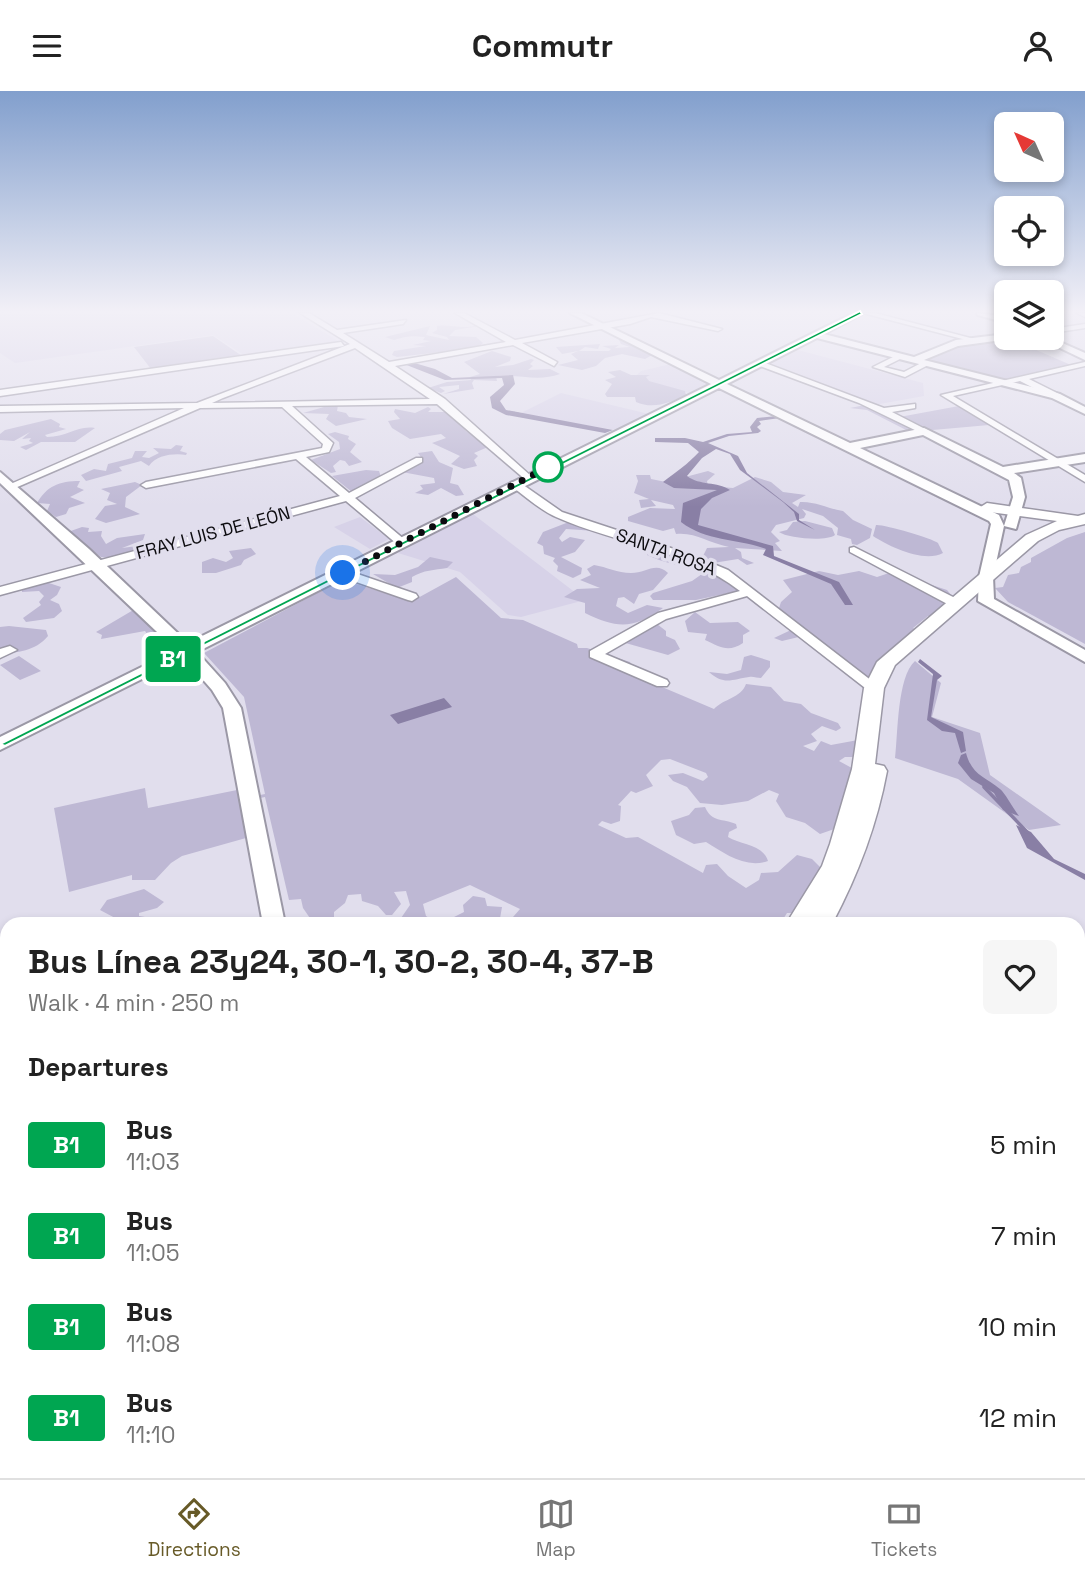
<!DOCTYPE html>
<meta charset="utf-8">
<style>
:root{--surface:#fff;--page:#f6f6f6;--text:#222;--muted:#767676;--line:#e0e0e0;--accent:#675a27}
body{margin:0;font-family:"Space Grotesk",sans-serif;background:var(--page);color:var(--text);height:100vh;display:flex;flex-direction:column;font-size:26px;white-space:nowrap}
*{box-sizing:border-box;margin:0}
p{font-size:23px;color:var(--muted)}
.icon{flex:none;width:38px;height:38px;fill:none;stroke:currentColor;stroke-width:2;stroke-linecap:round;stroke-linejoin:round}
.map{position:relative;flex:1;overflow:hidden}
.details{position:absolute;left:0px;top:826px;width:1085px;height:562px;display:flex;flex-direction:column;background:var(--surface);border-radius:21px 21px 0 0;box-shadow:0 4px 10px #0003}
.details>*{flex:none}
.badge{padding:0 14px;border-radius:5px;font-size:24px;line-height:46px}
.needle{width:46px;rotate:315deg}
.tools{position:absolute;left:994px;top:21px;display:grid;gap:14px}
.tools a{display:grid;place-items:center;width:70px;height:70px;border-radius:10px;background:var(--surface);box-shadow:0 4px 10px #0003;font-size:35px}
.you{position:absolute;width:35px;height:35px;margin:-18px;border:5px solid #fff;border-radius:50%;background:#1a73e8;box-shadow:0 0 0 10px #1a73e833}
.map>.badge{position:absolute;translate:-50% -50%;box-shadow:0 0 0 4px #fff}
h2{padding:0 28px;font-size:26px;line-height:63px}
.round{display:grid;place-items:center;flex:none;width:74px;height:74px;border-radius:10px;background:var(--page)}
.summary{display:flex;align-items:center;justify-content:space-between;height:119px;padding:0 28px}
h1{font-size:33px;font-weight:600;line-height:52px}
ul{padding:0;list-style:none}
li{display:flex;align-items:center;gap:21px;height:91px;padding:0 28px}
li div{flex:1}
li b{display:block;font-size:26px}
li em{font-style:normal}
li .badge{min-width:77px;font-weight:700;text-align:center}
header{display:flex;justify-content:space-between;align-items:center;height:91px;padding:0 28px;background:var(--surface);font-size:32px;font-weight:600}
.menu{display:flex;justify-content:space-around;align-items:center;height:98px;border-top:2px solid var(--line);background:var(--surface);font-size:19px;color:var(--muted)}
.menu a{display:grid;justify-items:center;gap:4px}
.menu .current{color:var(--accent)}
.map>svg:first-child{display:block}
.built{fill:#d7d2e8}
.green{fill:#beb8d4}
.water{fill:#897fa5}
.lines{fill:none;stroke-linecap:round;stroke-linejoin:round}
.stream-far2{stroke:#897fa5;stroke-width:2}
.stream-far1{stroke:#897fa5;stroke-width:2.5}
.stream{stroke:#897fa5;stroke-width:3.5}
.minor-casing{stroke:#9b98a6;stroke-width:3}
.major-casing{stroke:#9b98a6;stroke-width:4}
.highway-casing{stroke:#9b98a6;stroke-width:3}
.minor{fill:#fff;fill-rule:evenodd}
.major{fill:#fff;fill-rule:evenodd}
.highway{fill:#fff;fill-rule:evenodd}
.line{fill:#00a651;stroke:#fff;stroke-width:2}
.walk{stroke:#0d0c10;stroke-width:7;stroke-dasharray:0 12.6}
.stop-dot{fill:#fff;stroke:#00a651;stroke-width:3.5}
.labels{text-anchor:middle;stroke-width:7;stroke-linejoin:round;paint-order:stroke}
.far-street-label{font-size:18px;fill:#0d0c10;stroke:#e1deed}
</style>
<header><svg class="icon" aria-label="menu" viewBox="0 0 24 24"><path d="M4 6h16M4 12h16M4 18h16"/></svg>Commutr<svg class="icon" aria-label="person" viewBox="0 0 24 24"><circle cx="12" cy="8" r="4"/><path d="M4 21q1-7 8-7t8 7"/></svg></header>
<div class="map">
<svg width="1085" height="1387" viewBox="0 0 1085 1387">
<rect width="100%" height="100%" fill="#e1deed"/>
<path class="built" d="M 0,222 L 292,222 L 338,250 L 244,264 L 213,244 L 15,272 L 0,262 Z
M 794,258 L 923,292 L 924,305 L 874,314 L 766,273 Z
M 671,273 L 709,292 L 689,302 L 635,286 L 641,280 Z
M 561,302 L 649,323 L 616,339 L 519,323 Z
M 473,423 L 585,509 L 521,526 L 508,524 L 460,481 L 398,462 Z
M 360,426 L 389,448 L 370,458 L 334,436 Z"/>
<path class="green" d="M 465,230 L 479,235 L 455,239 L 449,245 L 476,246 L 483,252 L 477,257 L 397,266 L 392,264 L 394,260 L 426,255 L 413,254 L 431,250 L 423,249 L 425,246 C 413,245 410,244 394,249 L 385,246 L 430,235 L 426,244 L 449,249 L 447,246 L 432,242 L 437,239 L 437,235 C 450,233 460,238 475,235 Z
M 213,245 L 242,265 L 151,278 L 134,256 Z
M 618,247 L 654,263 L 645,268 L 622,263 L 605,267 L 596,275 L 582,279 L 558,274 L 578,269 L 571,263 L 578,260 L 562,263 L 556,256 L 600,253 L 598,258 L 585,256 L 579,260 L 609,260 L 611,258 L 602,255 L 619,254 L 615,257 L 630,256 L 621,253 Z
M 998,248 L 1013,256 L 1027,255 L 1071,274 L 1005,290 L 923,269 L 961,253 Z
M 492,260 L 511,266 L 510,270 L 495,276 L 513,274 L 531,268 L 534,269 L 530,273 L 533,275 L 528,279 L 550,278 L 560,283 C 538,291 519,283 496,285 L 497,290 L 474,289 L 472,292 L 474,298 L 443,303 L 459,298 L 459,294 L 439,296 L 445,300 L 441,302 L 428,297 L 447,291 L 471,289 L 470,286 L 480,283 L 464,271 Z
M 620,279 L 631,284 L 650,284 L 646,286 L 649,290 L 685,300 L 686,304 C 671,311 654,319 636,311 L 635,306 L 607,306 L 605,303 L 612,293 L 605,289 L 616,286 L 608,281 Z
M 331,314 L 338,314 L 337,320 L 346,322 L 349,326 L 367,328 L 336,335 L 326,328 L 329,323 L 303,322 Z
M 865,314 L 894,327 L 959,315 L 989,334 L 910,341 L 867,319 L 850,317 Z
M 428,316 L 431,318 L 428,321 L 449,321 L 466,340 L 488,356 L 474,362 L 478,365 L 474,369 L 477,375 L 464,378 L 451,373 L 460,365 L 432,352 L 446,347 L 441,343 L 410,348 L 392,337 L 388,330 L 400,328 L 394,321 L 395,318 L 415,322 Z
M 51,328 L 60,333 L 59,336 L 66,338 L 45,344 L 47,346 C 68,346 77,334 95,337 L 75,351 L 41,351 L 26,359 L 20,356 L 33,352 L 29,350 L 31,347 L 22,348 L 30,341 L 14,350 L 0,349 L 0,343 L 5,339 Z
M 335,341 L 349,345 L 348,348 L 356,353 L 350,361 L 362,371 L 349,375 L 345,370 L 340,369 L 333,375 L 336,381 L 331,382 L 311,369 L 340,358 L 339,351 L 328,343 Z
M 176,354 L 183,355 L 180,360 L 187,362 L 186,364 C 174,362 156,364 149,375 L 141,370 L 119,376 L 122,380 L 86,390 L 81,384 L 94,378 L 106,380 L 108,373 L 132,367 L 135,360 L 147,360 L 142,366 L 149,367 L 159,362 L 153,357 L 171,358 Z
M 432,360 L 439,371 L 453,377 L 450,392 L 458,394 L 464,404 L 456,405 L 441,397 L 428,404 L 415,402 L 423,398 L 420,394 L 435,392 L 434,387 L 402,381 L 423,369 L 418,362 Z
M 366,379 L 379,380 L 382,389 L 352,401 L 332,385 Z
M 708,380 L 715,383 L 707,390 L 708,395 L 733,397 L 755,386 L 771,391 L 783,401 L 806,404 L 792,412 L 798,416 L 800,411 C 815,410 829,418 843,420 L 853,429 L 872,438 L 870,447 L 857,454 L 852,453 L 851,448 L 837,444 L 838,437 L 823,425 L 802,418 L 806,423 L 804,427 L 776,434 L 771,441 L 780,450 L 775,452 L 782,460 L 735,457 L 741,461 L 742,467 L 754,472 L 747,474 L 738,468 L 713,472 L 703,465 L 707,457 L 729,456 C 708,452 696,441 676,443 L 674,437 L 663,440 L 628,430 L 628,426 L 650,417 L 675,418 L 673,414 L 651,409 L 656,415 L 641,417 L 639,409 L 649,408 L 634,402 L 638,390 L 636,384 L 650,384 L 651,388 L 666,391 Z
M 80,390 L 77,396 L 84,399 L 70,406 L 85,412 L 69,417 L 66,423 L 56,426 L 47,420 L 50,413 L 37,412 C 47,395 59,390 80,390 Z
M 135,391 L 142,394 L 126,406 L 125,416 L 140,423 L 106,432 L 95,428 L 105,415 L 117,413 L 107,409 L 110,402 L 101,398 Z
M 574,429 L 597,440 L 566,438 L 559,447 L 562,451 L 570,446 L 585,449 L 575,461 L 561,466 L 582,477 L 581,483 L 573,487 L 557,480 L 558,475 L 553,470 L 555,467 L 544,463 L 543,455 L 537,452 L 543,441 Z
M 805,430 L 832,437 L 835,444 C 826,451 787,447 779,441 L 787,439 L 793,431 Z
M 876,434 C 883,433 932,447 938,452 C 939,454 942,460 943,462 C 924,472 890,456 873,445 Z
M 82,436 L 89,437 L 88,441 L 102,440 L 101,445 L 106,453 L 117,447 L 145,443 L 143,449 L 122,457 L 153,453 L 132,469 L 101,466 L 68,441 Z
M 1085,441 L 1085,553 L 1008,511 L 995,497 L 1003,496 L 1008,484 L 1019,482 L 1021,476 L 1031,471 L 1031,467 L 1067,447 Z
M 652,456 L 695,462 L 747,498 L 696,509 L 653,509 L 650,505 L 653,502 L 692,490 L 702,483 L 704,476 C 685,477 664,472 647,464 Z
M 251,457 L 256,463 L 244,469 L 241,474 L 216,482 L 202,482 L 202,471 L 213,467 L 226,471 L 233,467 L 229,460 Z
M 430,466 L 453,471 L 447,477 C 434,479 424,479 412,486 L 412,491 L 397,497 L 373,483 L 395,484 L 418,476 Z
M 594,474 C 607,476 617,482 631,482 C 646,482 656,470 668,482 L 653,499 L 639,503 L 634,513 L 624,506 L 618,507 L 616,515 L 628,522 L 647,514 L 663,517 C 633,538 618,538 585,522 L 585,512 L 564,506 L 577,498 L 600,497 L 580,489 L 591,484 L 587,478 Z
M 819,480 L 838,484 L 859,480 L 877,486 L 892,481 L 947,499 L 952,505 L 942,511 L 948,515 L 935,526 L 928,525 L 913,537 L 916,539 L 895,565 L 881,566 L 871,587 L 866,586 L 807,544 L 782,550 L 774,547 L 791,539 L 778,520 L 781,511 L 792,501 L 783,489 Z
M 456,486 L 501,527 L 523,529 L 577,553 L 578,557 L 587,557 L 630,571 L 632,575 L 629,582 L 714,618 C 723,608 741,607 746,593 L 771,596 L 784,610 L 801,613 L 811,622 L 838,632 L 841,637 L 836,640 L 822,635 L 811,643 L 817,650 L 803,655 L 814,660 L 821,650 L 831,654 L 858,649 L 865,666 L 845,666 L 839,670 L 861,682 L 841,713 L 840,717 L 850,723 L 840,736 L 820,743 L 805,732 L 786,726 L 776,710 L 779,703 L 769,699 L 748,710 L 722,714 L 700,712 L 687,696 L 673,690 L 668,684 L 683,682 L 703,690 L 708,686 L 706,682 L 670,668 L 661,669 L 646,684 L 653,695 L 636,702 L 631,700 L 618,714 L 621,715 L 620,730 L 611,733 L 602,730 L 598,734 L 626,747 L 638,746 L 703,782 L 706,774 L 717,773 L 728,785 L 746,797 L 759,789 L 761,782 L 778,781 L 797,764 L 812,768 L 829,785 L 793,822 L 787,822 L 780,833 L 507,833 L 520,818 L 470,794 L 423,813 L 426,825 L 438,833 L 368,833 L 377,827 L 399,830 L 410,814 L 406,800 L 394,801 L 401,813 L 392,824 L 386,824 L 378,815 L 362,810 L 361,803 L 348,804 L 345,812 L 334,821 L 334,833 L 314,833 L 303,817 L 301,808 L 289,809 L 265,706 L 240,711 L 246,747 L 182,765 L 171,772 L 155,789 L 132,789 L 132,784 L 69,801 L 54,717 L 145,697 L 148,717 L 237,699 L 240,708 L 265,703 L 244,606 L 204,562 L 338,491 L 347,490 L 406,509 L 416,508 Z
M 46,491 L 61,496 L 57,504 L 50,509 L 59,513 L 62,520 L 54,527 L 26,531 L 23,527 L 41,514 L 39,511 L 44,505 L 39,500 L 22,501 L 22,496 Z
M 135,518 L 165,547 L 152,550 L 145,540 L 101,548 L 102,544 L 96,541 Z
M 695,521 L 710,532 L 738,531 L 750,540 L 743,544 L 743,552 C 728,562 720,556 705,549 L 707,543 L 688,541 L 685,530 Z
M 643,531 L 657,533 L 666,540 L 666,545 L 675,549 L 680,558 L 668,564 L 622,551 L 621,544 Z
M 9,535 L 46,539 L 48,545 C 35,561 17,560 0,565 L 0,536 Z
M 751,564 L 770,570 L 770,576 L 761,587 C 757,587 753,585 749,586 C 733,588 724,595 709,581 L 727,583 L 741,579 L 744,566 Z
M 19,565 L 41,580 L 20,589 L 0,574 Z
M 915,570 L 941,592 L 932,626 L 980,642 L 990,684 L 1061,734 L 1029,739 L 958,688 L 895,667 C 898,643 897,586 915,570 Z
M 705,716 C 712,732 722,727 736,733 L 737,737 L 729,741 L 728,746 C 741,754 763,753 768,770 C 745,778 724,762 706,751 L 694,753 L 676,744 L 671,730 L 689,724 L 695,717 Z
M 144,798 L 164,811 L 157,817 L 139,822 L 139,825 L 151,827 L 152,833 L 113,833 L 117,828 L 100,819 L 107,809 Z
M 473,805 L 485,807 L 487,815 L 502,816 L 499,833 L 452,833 L 454,826 L 464,821 L 463,814 Z
M 169,1381 L 247,1381 L 248,1387 L 169,1387 Z"/>
<path class="water" d="M 411,271 L 435,278 L 452,287 L 513,284 L 515,293 L 500,310 L 506,319 L 613,339 L 605,342 L 506,324 L 492,317 L 490,306 L 504,294 L 502,287 L 445,289 L 404,273 Z
M 777,325 L 780,327 L 759,330 L 761,333 L 757,336 L 761,340 L 758,342 L 729,345 L 708,352 L 738,365 L 747,382 L 799,423 L 799,429 L 815,439 L 797,430 L 794,421 L 783,411 L 740,379 L 730,363 L 716,358 L 702,367 L 687,385 C 700,395 717,390 730,399 L 712,407 L 701,418 L 698,434 L 773,455 L 774,465 L 839,491 L 853,514 L 845,514 L 831,493 L 763,464 L 766,458 C 737,447 707,451 681,431 L 683,412 L 717,399 L 674,397 L 663,391 C 676,381 688,373 699,361 L 688,352 L 655,351 L 655,347 L 685,347 L 703,351 L 727,343 L 752,341 L 750,336 L 757,327 Z
M 920,568 L 942,585 L 937,589 L 931,626 L 963,641 L 966,660 L 961,662 L 955,642 L 942,640 L 927,629 L 933,583 L 918,571 Z
M 444,607 L 452,616 L 398,633 L 390,624 Z
M 966,662 C 972,684 984,685 1000,698 C 1005,702 1013,717 1019,725 L 1003,719 L 994,702 L 971,688 L 958,672 L 961,664 Z
M 1016,734 L 1031,741 L 1054,768 L 1085,783 L 1085,789 L 1027,757 Z"/>
<g class="lines">
<path class="stream-far2" d="M 509,321 L 522,324"/>
<path class="stream-far1" d="M 514,322 L 526,325"/>
<path class="stream" d="M 984,696 L 1027,741"/>
<defs>
<path id="minor" d="M 300,222 L 309,222 L 337,239 L 406,229 L 403,233 L 343,242 L 389,271 L 506,251 L 455,222 L 464,222 L 515,249 L 659,222 L 722,238 L 718,240 L 651,226 L 630,233 L 522,252 L 557,271 L 554,275 L 513,254 L 395,275 L 445,308 L 531,385 L 532,387 L 527,390 L 437,313 L 292,315 L 333,352 L 329,361 L 306,366 L 349,402 L 416,367 L 422,367 L 422,371 L 355,407 L 405,449 L 405,453 L 397,453 L 346,410 L 0,504 L 0,496 L 340,405 L 296,368 L 146,397 L 141,394 L 146,391 L 322,357 L 323,353 L 282,316 L 200,317 L 15,397 L 6,395 L 184,317 L 0,321 L 0,315 L 197,312 L 350,253 ZM 355,257 L 430,308 L 212,312 L 223,307 Z
M 863,222 L 875,222 L 978,249 L 974,251 Z
M 1077,222 L 1085,222 L 1085,226 Z
M 1085,233 L 1085,237 L 1052,242 L 1052,238 Z
M 341,251 L 344,255 L 0,305 L 0,299 Z
M 899,263 L 902,267 L 884,276 L 904,281 L 925,270 L 932,272 L 905,286 L 873,276 Z
M 760,270 L 884,317 L 915,313 L 915,317 L 892,321 L 929,340 L 921,342 L 859,312 L 757,274 Z
M 1085,271 L 1085,275 L 1029,288 L 1059,303 L 1059,307 L 1053,307 L 1020,290 L 953,305 L 1085,384 L 1085,391 L 941,304 Z
M 511,391 L 519,391 L 562,421 L 692,464 L 728,479 L 881,597 L 874,601 L 869,600 L 747,505 L 666,528 L 605,563 L 667,589 L 669,592 L 667,595 L 657,595 L 590,566 L 590,560 L 658,522 L 740,500 C 686,458 616,453 556,426 C 540,419 525,405 511,395 Z
M 854,456 L 961,510 L 963,513 L 957,517 L 953,516 L 850,461 L 850,457 Z
M 343,478 L 416,503 L 418,506 L 412,510 L 408,509 L 339,485 L 337,482 Z
M 10,555 L 17,559 L 0,567 L 0,558 Z
M 0,891 L 7,894 L 7,978 L 0,975 Z
M 1078,1052 L 1085,1055 L 1085,1076 L 1078,1074 Z
M 34,1381 L 62,1381 L 63,1387 L 35,1387 Z
M 925,1381 L 953,1381 L 951,1387 L 923,1387 Z"/>
<path id="major" d="M 570,222 L 581,222 L 719,289 L 853,222 L 864,222 L 824,243 L 914,266 L 956,249 L 1006,243 L 1009,248 L 958,255 L 924,269 L 1060,303 L 1085,316 L 1085,323 L 1052,307 L 817,247 L 727,293 L 850,352 L 924,337 L 1003,376 L 1085,363 L 1085,371 L 1014,382 L 1021,387 L 1025,406 L 1016,438 L 1004,435 L 993,486 L 994,508 L 1085,559 L 1085,571 L 978,510 L 979,486 L 991,433 L 989,430 L 719,297 L 197,561 L 225,592 L 241,617 L 285,833 L 263,833 L 223,617 L 212,599 L 184,567 L 0,659 L 0,646 L 176,559 L 0,392 L 0,381 L 89,458 L 188,552 L 711,293 ZM 923,344 L 1009,389 L 1013,406 L 1004,435 L 999,424 L 860,357 Z
M 977,222 L 1006,226 L 1006,232 L 978,224 Z
M 1039,247 L 1051,247 L 1085,262 L 1085,269 Z
M 371,1381 L 405,1381 L 406,1387 L 372,1387 Z"/>
<path id="highway" d="M 987,412 L 1078,425 L 1085,423 L 1085,433 L 1059,439 L 1038,450 L 895,574 L 884,597 L 875,673 L 884,675 L 887,680 C 877,734 858,784 832,833 L 786,833 L 822,775 L 830,753 L 852,678 L 864,597 L 877,571 L 1026,444 L 1057,430 L 982,420 L 979,417 Z
M 420,1381 L 494,1381 L 492,1387 L 417,1387 Z"/>
</defs>
<use href="#minor" class="minor-casing"/>
<use href="#major" class="major-casing"/>
<use href="#highway" class="highway-casing"/>
<use href="#minor" class="minor"/>
<use href="#major" class="major"/>
<use href="#highway" class="highway"/>
</g>
<linearGradient id="sky" x2="0" y2="1"><stop stop-color="#829fcd"/><stop offset="0.53" stop-color="#f2f0f7"/><stop offset="1" stop-color="#f2f0f7" stop-opacity="0"/></linearGradient>
<rect width="1085" height="416" fill="url(#sky)"/>
<path class="line" d="M 860,220 L 862,223 L 5,655 L 0,653 Z"/>
<g class="lines">
<path class="walk" d="M 343,482 L 556,372 L 548,376"/>
</g>
<circle class="stop-dot" cx="548" cy="376" r="14"/>
<g class="labels">
<g class="far-street-label">
<text transform="translate(213 442) rotate(-15)" y="6">FRAY LUIS DE LEÓN</text>
<text transform="translate(666 461) rotate(20)" y="6">SANTA ROSA</text>
</g>
</g>
</svg>
<div class="tools">
<a><svg class="needle" viewBox="-14 -14 28 28"><path d="M0-13l5 13h-10z" fill="#e53935"/><path d="M0 13l5-13h-10z" fill="#767676"/></svg></a>
<a><svg class="icon" aria-label="locate" viewBox="0 0 24 24"><circle cx="12" cy="12" r="6"/><path d="M12 2v4M12 18v4M2 12h4M18 12h4"/></svg></a>
<a><svg class="icon" aria-label="layers" viewBox="0 0 24 24"><path d="M12 4l9 5-9 5-9-5zM3 14l9 5 9-5"/></svg></a>
</div>
<div class="you" style="left:343px;top:482px"></div>
<b class="badge" style="left:173px;top:568px;background:#00a651;color:#fff">B1</b>
<section class="details">
<div class="summary"><div><h1>Bus Línea 23y24, 30-1, 30-2, 30-4, 37-B</h1><p>Walk · 4 min · 250 m</p></div><a class="round"><svg class="icon" aria-label="heart" viewBox="0 0 24 24"><path d="M12 20l-8-8c-3-5 5-10 8-4 3-6 11-1 8 4z"/></svg></a></div>
<h2>Departures</h2>
<ul>
<li><span class="badge" style="background:#00a651;color:#fff">B1</span><div><b>Bus</b><p>11:03</p></div><em>5 min</em></li>
<li><span class="badge" style="background:#00a651;color:#fff">B1</span><div><b>Bus</b><p>11:05</p></div><em>7 min</em></li>
<li><span class="badge" style="background:#00a651;color:#fff">B1</span><div><b>Bus</b><p>11:08</p></div><em>10 min</em></li>
<li><span class="badge" style="background:#00a651;color:#fff">B1</span><div><b>Bus</b><p>11:10</p></div><em>12 min</em></li>
</ul>
</section>
</div>
<nav class="menu">
<a class="current"><svg class="icon" aria-label="directions" viewBox="0 0 24 24"><path d="M12 3l9 9-9 9-9-9zM9 14v-3h6M13 9l2 2-2 2"/></svg>Directions</a>
<a><svg class="icon" aria-label="map" viewBox="0 0 24 24"><path d="M3 6l6-2 6 2 6-2v14l-6 2-6-2-6 2zM9 4v14M15 6v14"/></svg>Map</a>
<a><svg class="icon" aria-label="tickets" viewBox="0 0 24 24"><path d="M3 7h18v10H3zM15 7v10"/></svg>Tickets</a>
</nav>
